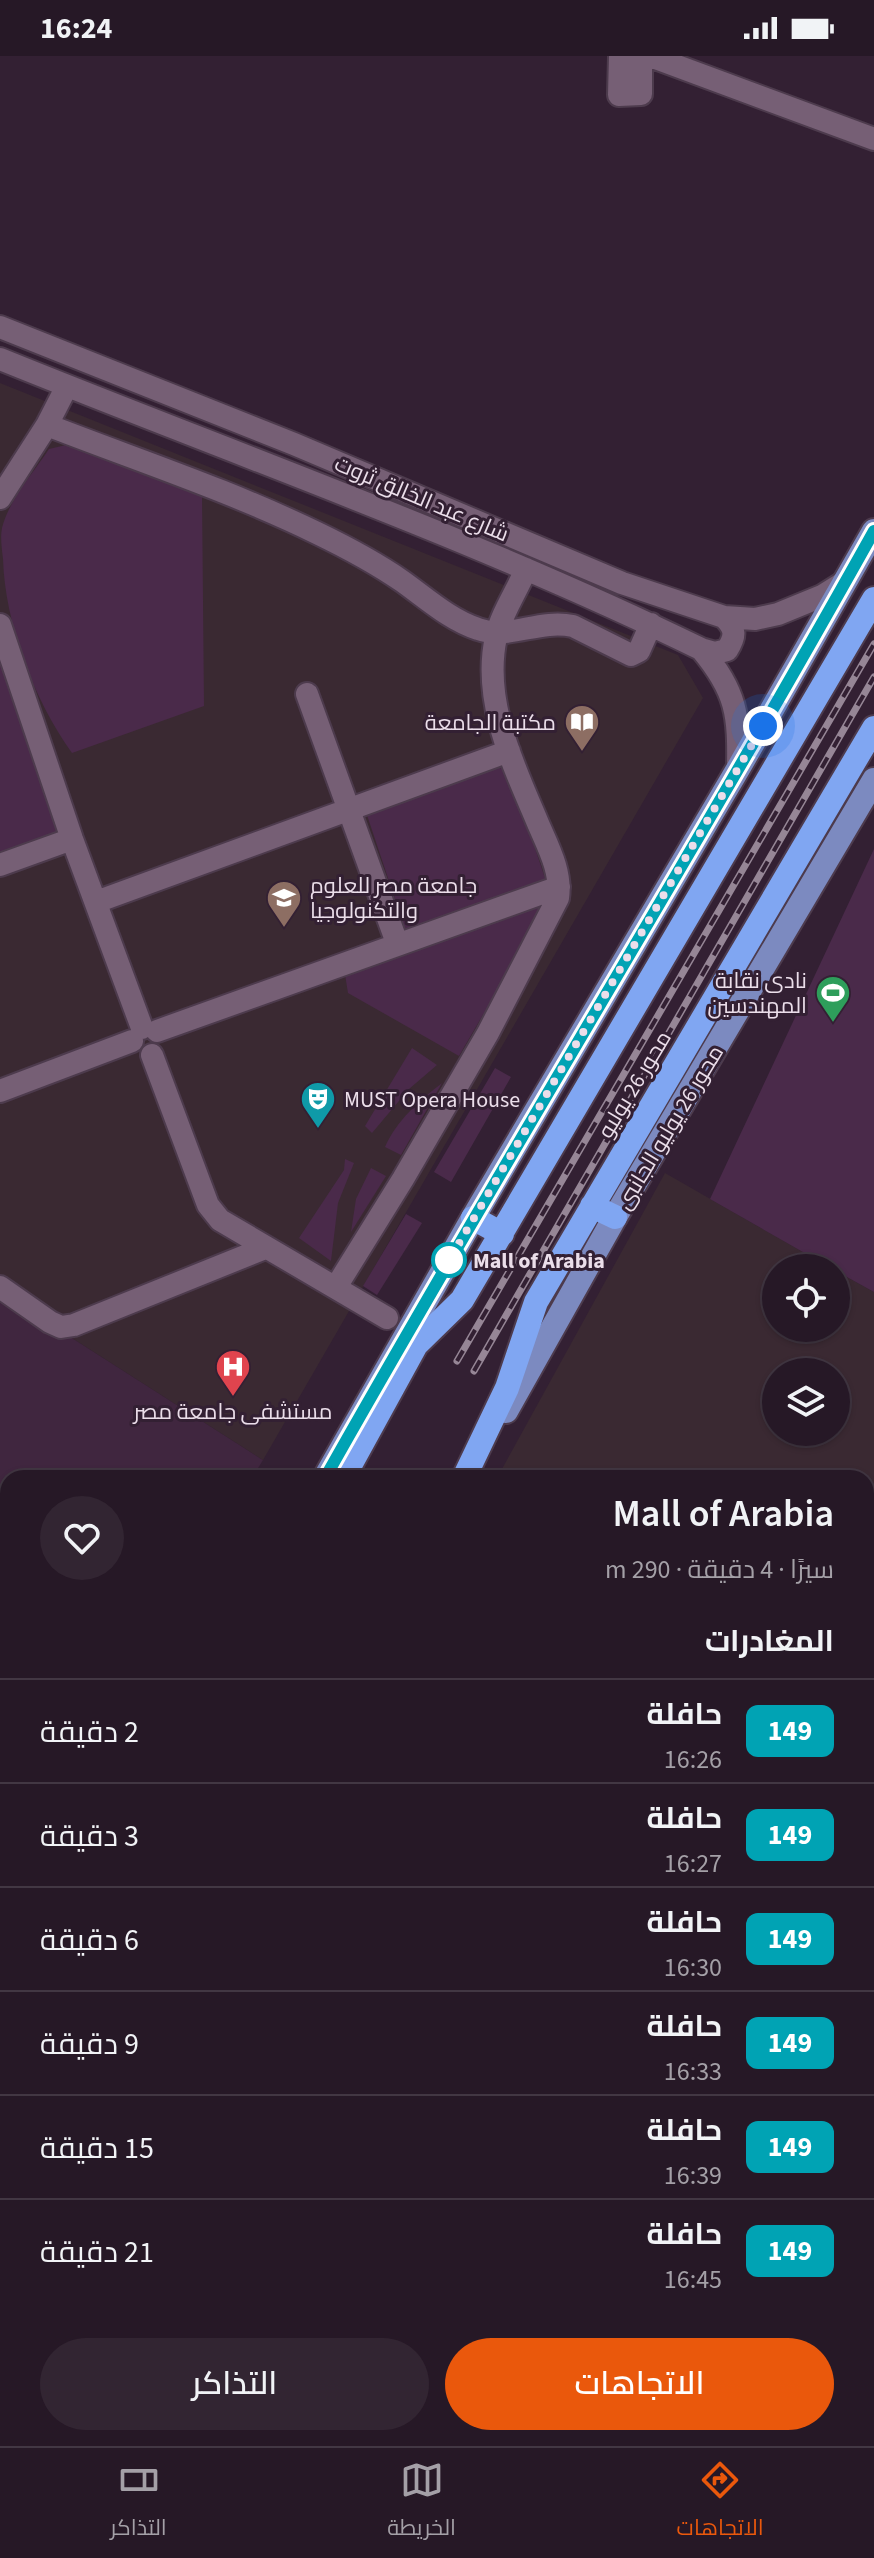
<!DOCTYPE html>
<html lang="ar">
<meta charset="utf-8">
<style>
:root{--surface:#261826;--page:#322532;--text:#f1f3f6;--muted:#a4a0a7;--line:#423743;--accent:#ea580c}
body{margin:0;font-family:"Source Sans 3",Cairo,sans-serif;background:var(--page);color:var(--text);direction:rtl;height:100vh;display:flex;flex-direction:column;font-size:30px;white-space:nowrap}
*{box-sizing:border-box;margin:0}
p{font-size:26px;color:var(--muted)}
.icon{flex:none;width:44px;height:44px;fill:none;stroke:currentColor;stroke-width:2;stroke-linecap:round;stroke-linejoin:round}
.map{position:relative;flex:1;overflow:hidden;direction:ltr}
.side{position:absolute;left:0px;top:1414px;width:874px;height:976px;display:flex;flex-direction:column;background:var(--surface);border-radius:24px 24px 0 0;box-shadow:0 2px 6px #0004,0 0 0 2px var(--line);direction:rtl}
.side>*{flex:none}
.badge{padding:0 16px;border-radius:12px;font-size:28px;line-height:52px}
.controls{position:absolute;left:762px;top:1198px;display:grid;gap:16px}
.controls a{display:grid;place-items:center;width:88px;height:88px;border-radius:50%;background:var(--surface);box-shadow:0 2px 6px #0004,0 0 0 2px var(--line);font-size:40px}
.you{position:absolute;width:40px;height:40px;margin:-20px;border:6px solid #fff;border-radius:50%;background:#1a73e8;box-shadow:0 0 0 12px #1a73e833}
.map>.badge{position:absolute;translate:-50% -50%;box-shadow:0 0 0 4px #fff}
h2{padding:0 40px;font-size:30px;line-height:72px}
.round{display:grid;place-items:center;flex:none;width:84px;height:84px;border-radius:42px;background:var(--page)}
.head{display:flex;align-items:center;justify-content:space-between;height:136px;padding:0 40px}
h1{font-size:38px;font-weight:600;line-height:60px}
.button{display:flex;gap:16px;margin-top:auto;padding:16px 40px}
.button a{flex:1;height:92px;border-radius:48px;background:var(--accent);color:#fff;font-size:32px;font-weight:600;line-height:92px;text-align:center}
.button a+a{background:var(--page);color:var(--text)}
ul{padding:0;list-style:none}
li{display:flex;align-items:center;gap:24px;height:104px;padding:0 40px;border-top:2px solid var(--line)}
li div{flex:1}
li b{display:block;font-size:30px}
li em{font-style:normal}
li .badge{min-width:88px;font-weight:700;text-align:center}
.status{display:flex;justify-content:space-between;align-items:center;height:56px;padding:0 40px;background:var(--surface);direction:ltr}
.status svg{height:22px;fill:currentColor}
.tabs{display:flex;justify-content:space-around;align-items:center;height:112px;border-top:2px solid var(--line);background:var(--surface);font-size:22px;color:var(--muted)}
.tabs a{display:grid;justify-items:center;gap:4px}
.tabs .active{color:var(--accent)}
.map>svg:first-child{display:block}
.built{fill:#40263f}
.education{fill:#3a2932;fill-rule:evenodd}
.green{fill:#4a2a4a}
.lines{fill:none;stroke-linecap:round;stroke-linejoin:round}
.minor-casing{stroke:#4d3b4d;stroke-width:26}
.major-casing{stroke:#4d3b4d;stroke-width:28}
.highway-casing{stroke:#4d3b4d;stroke-width:28}
.minor{stroke:#765f75;stroke-width:22}
.major{stroke:#7c8ac0;stroke-width:24}
.highway{stroke:#80a6f2;stroke-width:24}
.rail-casing{stroke:#968696;stroke-width:7}
.rail{stroke:#332033;stroke-width:4;stroke-dasharray:12;stroke-linecap:butt}
.line-casing{stroke:#fff;stroke-width:18}
.line{stroke:#00a3b4;stroke-width:12}
.walk{stroke:#ebdeea;stroke-width:8;stroke-dasharray:0 14.4}
.stop-dot{fill:#fff;stroke:#00a3b4;stroke-width:4}
.labels{text-anchor:middle;stroke-width:6;stroke-linejoin:round;paint-order:stroke}
.street-label{font-size:22px;fill:#ebdeea;stroke:#332033}
.poi-label{font-size:22px;fill:#ebdeea;stroke:#332033;text-anchor:end}
.stop-label{font-size:22px;font-weight:bold;fill:#ebdeea;stroke:#332033;text-anchor:start}
</style>
<div class="status"><b>16:24</b><svg viewBox="0 0 49 12"><path d="M0 12V9h3v3zM5 12V6h3v6zM10 12V3h3v9zM15 12V0h3v12zM26 1h20v11H26zM47 4h2v5h-2z"/></svg></div>
<div class="map">
<svg width="874" height="2390" viewBox="0 0 874 2390">
<rect width="100%" height="100%" fill="#332033"/>
<path class="built" d="M 0,1236 L 263,1404 L 252,1422 L 8,1422 L 8,1757 L 0,1752 Z"/>
<path class="education" d="M 0,327 L 678,599 L 703,642 L 263,1404 L 0,1236 Z
M 665,1117 L 831,1212 L 776,1212 L 776,1272 L 836,1272 L 836,1215 L 874,1236 L 874,2304 L 866,2299 L 866,1422 L 497,1422 ZM 776,1316 L 836,1316 L 836,1376 L 776,1376 Z"/>
<path class="green" d="M 66,389 L 202,439 L 204,650 L 72,697 C 34,644 5,568 3,503 C 2,494 0,481 2,472 C 9,444 33,417 49,393 Z
M 0,587 L 58,776 L 0,798 Z
M 487,709 L 509,714 L 546,825 L 405,873 L 366,756 Z
M 874,793 L 874,1236 L 836,1215 L 836,1212 L 831,1212 L 710,1143 Z
M 549,845 L 459,1000 L 348,937 L 344,912 Z
M 412,992 L 437,1009 L 409,1033 L 372,1077 L 365,1070 Z
M 495,1012 L 511,1021 L 451,1126 L 434,1116 Z
M 442,1027 L 401,1099 L 385,1091 C 397,1064 419,1045 442,1027 Z
M 345,1103 L 354,1107 L 338,1147 L 331,1205 L 299,1182 L 344,1114 Z
M 371,1112 L 386,1120 L 351,1176 L 356,1143 Z
M 406,1158 L 422,1167 L 377,1239 L 363,1230 Z
M 496,2382 L 864,2382 L 874,2390 L 491,2390 Z"/>
<g class="lines">
<defs>
<path id="minor" d="M 620,0 L 619,39 L 641,38 L 641,0
M 650,0 L 874,83
M 0,271 L 294,388 L 622,527 L 724,561 L 755,563 L 778,558 L 822,540 L 846,525
M 0,303 C 234,398 474,482 701,593 C 737,636 739,659 738,713
M 47,369 C 137,404 231,435 317,477 C 346,491 376,507 402,525 C 426,542 450,564 478,573 C 509,584 538,563 573,570 L 631,599 L 639,595 L 651,568
M 0,442 L 47,369 L 67,330
M 0,569 L 72,783 L 142,972
M 701,593 L 715,597 L 727,594 C 736,580 736,573 724,561
M 307,638 L 397,887
M 0,809 L 72,783
M 96,846 L 509,695
M 157,975 L 559,831
M 152,999 L 208,1149 L 220,1164 L 387,1262
M 0,1035 L 132,985
M 0,1231 L 50,1266 L 61,1271 L 74,1269 L 265,1192
M 336,1231 L 403,1123 L 488,977 L 558,842 C 562,815 547,789 537,765 C 513,708 482,645 496,581 C 501,558 517,535 526,513
M 866,2312 L 874,2317
M 866,2341 L 874,2346"/>
<path id="major" d="M 506,1355 L 615,1161 L 874,724
M 325,1422 L 473,1162 L 738,713 L 874,475
M 0,1982 L 8,1969
M 0,2239 L 8,2225"/>
<path id="highway" d="M 592,1150 L 615,1161
M 473,1162 L 502,1178
M 343,1422 L 416,1289 L 462,1244 L 874,543
M 464,1422 L 507,1332 L 536,1246 L 874,672
M 0,2039 L 8,2025
M 0,2184 L 8,2170"/>
</defs>
<use href="#minor" class="minor-casing"/>
<use href="#major" class="major-casing"/>
<use href="#highway" class="highway-casing"/>
<use href="#minor" class="minor"/>
<use href="#major" class="major"/>
<use href="#highway" class="highway"/>
<defs>
<path id="rail" d="M 457,1305 L 874,588
M 474,1315 L 874,621
M 0,2083 L 8,2069
M 0,2121 L 8,2108"/>
</defs>
<use href="#rail" class="rail-casing"/>
<use href="#rail" class="rail"/>
</g>
<g class="lines">
<defs>
<path id="line" d="M 325,1422 C 504,1104 696,794 874,475"/>
</defs>
<use href="#line" class="line-casing"/>
<use href="#line" class="line"/>
<path class="walk" d="M 449,1204 L 447,1208 L 763,670"/>
</g>
<defs>
<symbol id="library-pin" viewBox="-11 -11 22 30"><path d="M0 17L-7.5 6A9.5 9.5 0 1 1 7.5 6Z" fill="#8d6e63" stroke="#332033"/><path d="M-6-4Q-3-5.5-.7-3.5V5Q-3 3-6 4ZM6-4Q3-5.5 .7-3.5V5Q3 3 6 4Z" fill="#fff"/></symbol>
<symbol id="university-pin" viewBox="-11 -11 22 30"><path d="M0 17L-7.5 6A9.5 9.5 0 1 1 7.5 6Z" fill="#8d6e63" stroke="#332033"/><path d="M0-5L7-2L0 1L-7-2ZM-4 1L0 2.5L4 1V4Q0 6-4 4Z" fill="#fff"/></symbol>
<symbol id="stadium-pin" viewBox="-11 -11 22 30"><path d="M0 17L-7.5 6A9.5 9.5 0 1 1 7.5 6Z" fill="#2e9e5b" stroke="#332033"/><path d="M0-5a6.5 5 0 1 0 0 10a6.5 5 0 1 0 0-10ZM-3.5-1.8h7v3.6h-7Z" fill="#fff"/></symbol>
<symbol id="theatre-pin" viewBox="-11 -11 22 30"><path d="M0 17L-7.5 6A9.5 9.5 0 1 1 7.5 6Z" fill="#0f9aa8" stroke="#332033"/><path d="M-5-5.5Q0-4 5-5.5V0Q5 5 0 6Q-5 5-5 0ZM-3.3-2.5H-1v1.5H-3.3ZM1-2.5H3.3v1.5H1ZM-2.8 1Q0 5.5 2.8 1Z" fill="#fff"/></symbol>
<symbol id="hospital-pin" viewBox="-11 -11 22 30"><path d="M0 17L-7.5 6A9.5 9.5 0 1 1 7.5 6Z" fill="#e0444e" stroke="#332033"/><path d="M-5-5h3v3.5h4V-5h3V5h-3V1.5h-4V5h-3Z" fill="#fff"/></symbol>
</defs>
<g fill-rule="evenodd">
<use href="#library-pin" x="562" y="646" width="40" height="54"/>
<use href="#university-pin" x="264" y="822" width="40" height="54"/>
<use href="#stadium-pin" x="813" y="917" width="40" height="54"/>
<use href="#theatre-pin" x="298" y="1023" width="40" height="54"/>
<use href="#hospital-pin" x="213" y="1291" width="40" height="54"/>
</g>
<circle class="stop-dot" cx="449" cy="1204" r="16"/>
<g class="labels">
<g class="street-label">
<text transform="translate(422 442) rotate(23)" y="8">شارع عبد الخالق ثروت</text>
<text transform="translate(634 1028) rotate(-59)" y="8">محور 26 يوليو</text>
<text transform="translate(669 1071) rotate(-59)" y="8">محور 26 يوليو الجانبى</text>
</g>
<g class="poi-label">
<text x="556" y="674">مكتبة الجامعة</text>
<text x="310" y="837" text-anchor="start">جامعة مصر للعلوم<tspan x="310" dy="25">والتكنولوجيا</tspan></text>
<text x="807" y="932">نادى نقابة<tspan x="807" dy="25">المهندسين</tspan></text>
<text x="344" y="1051" text-anchor="start">MUST Opera House</text>
<text x="233" y="1363" text-anchor="middle">مستشفى جامعة مصر</text>
</g>
<g class="stop-label">
<text x="473" y="1212">Mall of Arabia</text>
</g>
</g>
</svg>
<div class="controls">
<a><svg class="icon" aria-label="locate" viewBox="0 0 24 24"><circle cx="12" cy="12" r="6"/><path d="M12 2v4M12 18v4M2 12h4M18 12h4"/></svg></a>
<a><svg class="icon" aria-label="layers" viewBox="0 0 24 24"><path d="M12 4l9 5-9 5-9-5zM3 14l9 5 9-5"/></svg></a>
</div>
<div class="you" style="left:763px;top:670px"></div>
<section class="side">
<div class="head"><div><h1>Mall of Arabia</h1><p>سيرًا · 4 دقيقة · 290 m</p></div><a class="round"><svg class="icon" aria-label="heart" viewBox="0 0 24 24"><path d="M12 20l-8-8c-3-5 5-10 8-4 3-6 11-1 8 4z"/></svg></a></div>
<h2>المغادرات</h2>
<ul>
<li><span class="badge" style="background:#00a3b4;color:#fff">149</span><div><b>حافلة</b><p>16:26</p></div><em>2 دقيقة</em></li>
<li><span class="badge" style="background:#00a3b4;color:#fff">149</span><div><b>حافلة</b><p>16:27</p></div><em>3 دقيقة</em></li>
<li><span class="badge" style="background:#00a3b4;color:#fff">149</span><div><b>حافلة</b><p>16:30</p></div><em>6 دقيقة</em></li>
<li><span class="badge" style="background:#00a3b4;color:#fff">149</span><div><b>حافلة</b><p>16:33</p></div><em>9 دقيقة</em></li>
<li><span class="badge" style="background:#00a3b4;color:#fff">149</span><div><b>حافلة</b><p>16:39</p></div><em>15 دقيقة</em></li>
<li><span class="badge" style="background:#00a3b4;color:#fff">149</span><div><b>حافلة</b><p>16:45</p></div><em>21 دقيقة</em></li>
</ul>
<div class="button"><a>الاتجاهات</a><a>التذاكر</a></div>
</section>
</div>
<nav class="tabs">
<a class="active"><svg class="icon" aria-label="directions" viewBox="0 0 24 24"><path d="M12 3l9 9-9 9-9-9zM9 14v-3h6M13 9l2 2-2 2"/></svg>الاتجاهات</a>
<a><svg class="icon" aria-label="map" viewBox="0 0 24 24"><path d="M3 6l6-2 6 2 6-2v14l-6 2-6-2-6 2zM9 4v14M15 6v14"/></svg>الخريطة</a>
<a><svg class="icon" aria-label="tickets" viewBox="0 0 24 24"><path d="M3 7h18v10H3zM15 7v10"/></svg>التذاكر</a>
</nav>
